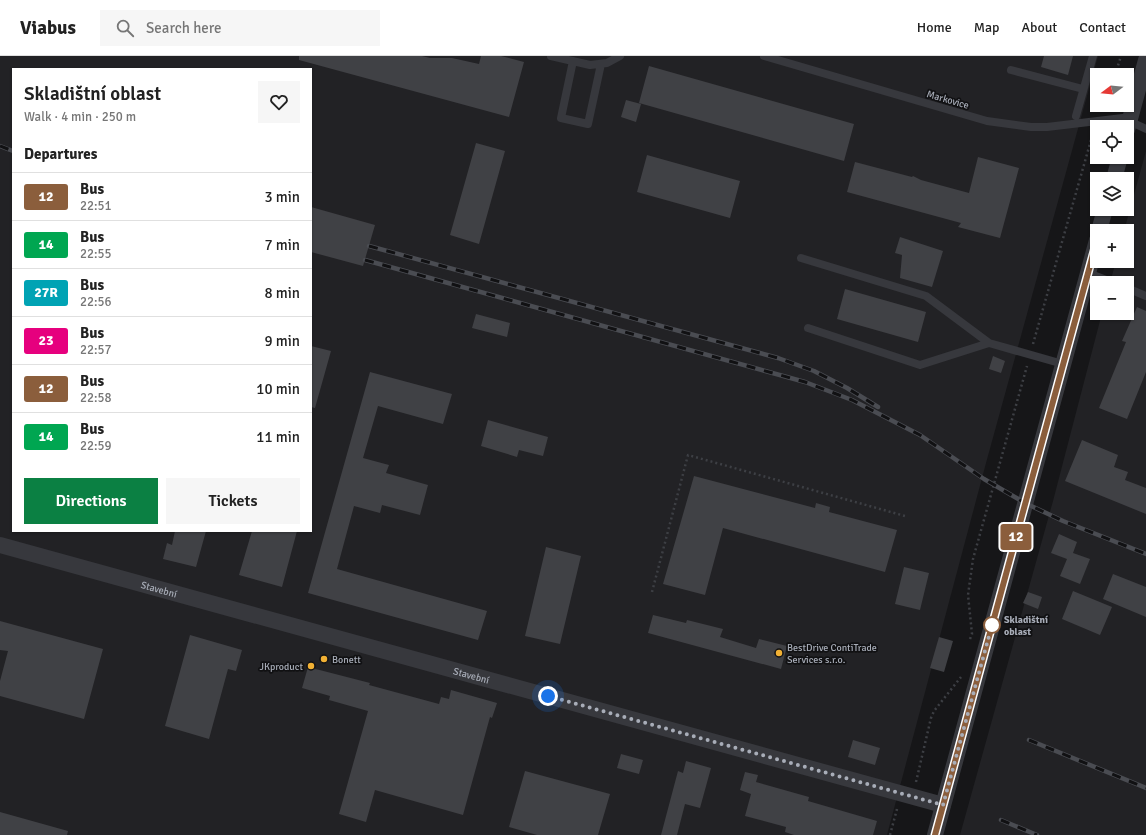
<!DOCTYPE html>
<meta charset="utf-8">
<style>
:root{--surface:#fff;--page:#f6f6f6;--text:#222;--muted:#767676;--line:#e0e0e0;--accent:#0b8043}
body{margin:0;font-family:Signika,sans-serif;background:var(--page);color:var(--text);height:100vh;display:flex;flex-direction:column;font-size:15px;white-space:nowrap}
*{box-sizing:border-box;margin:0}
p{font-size:13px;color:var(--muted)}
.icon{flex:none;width:22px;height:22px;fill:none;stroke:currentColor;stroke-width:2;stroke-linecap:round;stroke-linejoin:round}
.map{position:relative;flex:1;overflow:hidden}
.side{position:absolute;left:12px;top:12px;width:300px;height:464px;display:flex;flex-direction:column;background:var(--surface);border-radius:0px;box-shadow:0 1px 3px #0004}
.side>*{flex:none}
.badge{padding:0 8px;border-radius:3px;font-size:14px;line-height:26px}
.needle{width:26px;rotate:254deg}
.tools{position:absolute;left:1090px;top:12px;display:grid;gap:8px}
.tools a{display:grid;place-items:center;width:44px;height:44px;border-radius:0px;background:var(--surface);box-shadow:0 1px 3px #0004;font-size:20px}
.you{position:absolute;width:20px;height:20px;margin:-10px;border:3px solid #fff;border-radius:50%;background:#1a73e8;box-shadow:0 0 0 6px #1a73e833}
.map>.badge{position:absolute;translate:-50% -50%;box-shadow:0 0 0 2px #fff}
h2{padding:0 12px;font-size:15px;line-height:36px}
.round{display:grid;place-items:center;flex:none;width:42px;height:42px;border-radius:0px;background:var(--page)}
.headline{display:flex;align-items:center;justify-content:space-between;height:68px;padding:0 12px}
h1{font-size:19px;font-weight:600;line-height:30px}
.cta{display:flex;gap:8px;margin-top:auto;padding:8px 12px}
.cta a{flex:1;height:46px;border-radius:0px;background:var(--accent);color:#fff;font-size:16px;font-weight:600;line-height:46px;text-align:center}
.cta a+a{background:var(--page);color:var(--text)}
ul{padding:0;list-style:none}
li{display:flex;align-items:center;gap:12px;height:48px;padding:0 12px;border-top:1px solid var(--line)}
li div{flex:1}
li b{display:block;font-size:15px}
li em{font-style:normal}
li .badge{min-width:44px;font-weight:700;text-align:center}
header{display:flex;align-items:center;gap:24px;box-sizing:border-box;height:56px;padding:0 20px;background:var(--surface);border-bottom:1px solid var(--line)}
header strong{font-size:19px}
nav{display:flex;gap:22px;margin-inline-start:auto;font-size:14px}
.search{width:280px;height:36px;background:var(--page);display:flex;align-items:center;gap:10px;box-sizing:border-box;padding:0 14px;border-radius:0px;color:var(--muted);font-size:15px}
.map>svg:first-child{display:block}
.built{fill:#222225;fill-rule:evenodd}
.building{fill:#404145}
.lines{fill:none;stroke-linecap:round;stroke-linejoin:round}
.path{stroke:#3d3f44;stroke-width:2.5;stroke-dasharray:2 3;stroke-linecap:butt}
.service{stroke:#37383d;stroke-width:8}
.minor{stroke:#37383d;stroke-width:16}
.rail-casing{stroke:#4a4c52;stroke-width:4.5}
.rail{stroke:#111113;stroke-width:3;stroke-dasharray:9;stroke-linecap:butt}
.line-casing{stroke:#fff;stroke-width:9}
.line{stroke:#8b5e3c;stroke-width:6}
.walk{stroke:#a8adb8;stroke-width:4;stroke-dasharray:0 7.2}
.stop-dot{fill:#fff;stroke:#8b5e3c;stroke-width:2}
.poi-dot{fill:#f2b134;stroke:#111113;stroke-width:1.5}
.labels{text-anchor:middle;stroke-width:3.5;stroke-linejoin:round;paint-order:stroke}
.street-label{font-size:10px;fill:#a8adb8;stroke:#111113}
.stop-label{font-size:10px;font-weight:bold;fill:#a8adb8;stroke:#111113;text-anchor:start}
.poi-label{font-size:10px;fill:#a8adb8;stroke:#111113;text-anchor:start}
</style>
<header>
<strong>Viabus</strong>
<div class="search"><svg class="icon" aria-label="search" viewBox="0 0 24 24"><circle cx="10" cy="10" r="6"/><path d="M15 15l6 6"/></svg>Search here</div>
<nav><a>Home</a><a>Map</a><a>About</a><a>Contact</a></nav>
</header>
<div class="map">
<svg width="1146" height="779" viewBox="0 0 1146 779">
<rect width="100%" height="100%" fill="#161618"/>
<path class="built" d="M 0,0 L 1098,0 L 986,407 L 887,779 L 0,779 ZM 13,13 L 311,13 L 311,475 L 13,475 Z
M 1146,95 L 1146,779 L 960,779 L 1053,445 L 1102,257 L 1127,257 L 1127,227 L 1110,227 L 1116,205 L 1127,205 L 1127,175 L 1124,175 Z"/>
<path class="building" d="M 299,0 L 422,0 L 430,2 L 452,2 L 479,8 L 481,0 L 501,0 L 524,6 L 509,61 L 299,4 Z
M 1044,0 L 1073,0 L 1068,19 L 1041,11 Z
M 649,10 L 854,68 L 844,105 L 639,47 Z
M 626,44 L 641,48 L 636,66 L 621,61 Z
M 476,87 L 505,95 L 479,188 L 450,179 Z
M 647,99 L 740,125 L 730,162 L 637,136 Z
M 978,101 L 1019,112 L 1000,182 L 958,171 L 961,167 L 847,136 L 855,106 L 912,121 L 913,120 L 921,124 L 969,137 Z
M 311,151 L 375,169 L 363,210 L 311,196 Z
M 900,181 L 943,195 L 932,231 L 900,222 L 902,199 L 895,197 Z
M 845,233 L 926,256 L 918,286 L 837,263 Z
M 1137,251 L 1146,255 L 1146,316 L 1127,363 L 1099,352 L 1126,286 L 1122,285 Z
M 476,258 L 510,267 L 507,281 L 472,272 Z
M 311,290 L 331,295 L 315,352 L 311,351 Z
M 993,300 L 1005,305 L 1001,317 L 989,313 Z
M 370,316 L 452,338 L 443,368 L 378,350 L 363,402 L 389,409 L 386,417 L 428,429 L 420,459 L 382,449 L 380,457 L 354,450 L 337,513 L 487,555 L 478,584 L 308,537 Z
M 488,364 L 548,381 L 543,400 L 519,394 L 517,401 L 481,390 Z
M 1082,384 L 1118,399 L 1114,411 L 1128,416 L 1125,424 L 1146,432 L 1146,458 L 1065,425 Z
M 694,420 L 815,452 L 816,447 L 830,451 L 829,456 L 897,474 L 885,516 L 723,472 L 705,539 L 663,528 Z
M 175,475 L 206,475 L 196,511 L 163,503 L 167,487 L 172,489 Z
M 252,475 L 297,475 L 282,531 L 239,519 Z
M 1059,478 L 1077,486 L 1073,497 L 1090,503 L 1080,528 L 1060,520 L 1067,503 L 1051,497 Z
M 546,491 L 581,500 L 560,588 L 525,580 Z
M 904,511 L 929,517 L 920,554 L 895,548 Z
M 1113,518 L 1146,531 L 1146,561 L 1103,543 Z
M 1073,535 L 1112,551 L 1100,579 L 1062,563 Z
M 1028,536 L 1042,541 L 1038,553 L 1023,547 Z
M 653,559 L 686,567 L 687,564 L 723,573 L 720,581 L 756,592 L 759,583 L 787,590 L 781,613 L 648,577 Z
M 0,565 L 103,593 L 84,663 L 0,640 L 0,625 L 8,595 L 0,594 Z
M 190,579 L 242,594 L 236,615 L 228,613 L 209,683 L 165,670 Z
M 939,581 L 953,585 L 944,616 L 930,612 Z
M 308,611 L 370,627 L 369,629 L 439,648 L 441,641 L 449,643 L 451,634 L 497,647 L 492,662 L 490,661 L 463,759 L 375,734 L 366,766 L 339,758 L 368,655 L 329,644 L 330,640 L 302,632 Z
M 853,684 L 880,692 L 875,709 L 848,701 Z
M 621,698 L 643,704 L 639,718 L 617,712 Z
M 686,705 L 711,712 L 700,752 L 685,748 L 677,779 L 661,779 L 678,715 L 683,717 Z
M 525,715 L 610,738 L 598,779 L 537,779 L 509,771 Z
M 745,716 L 758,719 L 756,726 L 809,741 L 808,745 L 877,765 L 873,779 L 794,779 L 785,776 L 786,771 L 745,760 L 751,738 L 740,734 Z
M 0,756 L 68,775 L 67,779 L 0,779 Z"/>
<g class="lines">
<path class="path" d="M 1115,19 L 1121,0
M 1033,288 L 1093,77
M 652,536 L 688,399 L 905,460
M 970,583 L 972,578 L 968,539 L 973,503 L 1027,310
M 916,726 L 931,662 L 934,655 L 961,621
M 890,779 L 897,753"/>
<path class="service" d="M 551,0 L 590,9 L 607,7 L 620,0
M 764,0 L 987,65 L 1031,71 L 1047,71 L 1131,61
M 573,5 L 561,62 L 588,68 L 601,8
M 1011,14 L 1083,33
M 1076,60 L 1093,0
M 1129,65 L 1146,73
M 801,202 L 926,240 L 989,287 L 1063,308
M 1088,217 L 1114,227
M 1127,232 L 1146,240
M 808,272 L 920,309 L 989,287"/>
<g class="minor">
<path d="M 1127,74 L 1146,4"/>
<path d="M 1114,123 L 1120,101"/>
<path d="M 1099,175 L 1105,153"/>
<path id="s1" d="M 0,489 L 943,749"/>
<path d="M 935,779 L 1097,184"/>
</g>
<defs>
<path id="rail" d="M 0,90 L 13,95
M 369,190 L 778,302 L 814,315 L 847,332 L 878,351
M 365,204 L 805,326 L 852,344 L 920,379 L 984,423 L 1025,447 L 1063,465 L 1146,498
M 1029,684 L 1146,732
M 1001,764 L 1037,779"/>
</defs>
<use href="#rail" class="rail-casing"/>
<use href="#rail" class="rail"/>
</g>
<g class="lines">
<defs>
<path id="line" d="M 935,779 L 1097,184"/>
</defs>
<use href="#line" class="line-casing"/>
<use href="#line" class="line"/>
<path class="walk" d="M 548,640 L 943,749 L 992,569"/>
</g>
<circle class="stop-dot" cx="992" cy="569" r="8"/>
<g class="poi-dot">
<circle cx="779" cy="597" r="4"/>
<circle cx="324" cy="603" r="4"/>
<circle cx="311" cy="610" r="4"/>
</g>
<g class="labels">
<g class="street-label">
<text transform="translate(948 43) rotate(16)" y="4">Markovice</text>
<text dy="4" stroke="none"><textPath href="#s1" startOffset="165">Stavební</textPath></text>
<text dy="4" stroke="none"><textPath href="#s1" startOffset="489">Stavební</textPath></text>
</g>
<g class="stop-label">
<text x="1004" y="567">Skladištní<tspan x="1004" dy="12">oblast</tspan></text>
</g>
<g class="poi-label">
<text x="787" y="595">BestDrive ContiTrade<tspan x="787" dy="12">Services s.r.o.</tspan></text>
<text x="332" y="607">Bonett</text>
<text x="303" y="614" text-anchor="end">JKproduct</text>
</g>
</g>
</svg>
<div class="tools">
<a><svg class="needle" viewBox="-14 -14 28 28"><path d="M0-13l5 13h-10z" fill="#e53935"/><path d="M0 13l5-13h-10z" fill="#767676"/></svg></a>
<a><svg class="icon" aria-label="locate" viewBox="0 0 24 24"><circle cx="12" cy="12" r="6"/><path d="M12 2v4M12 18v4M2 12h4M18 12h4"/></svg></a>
<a><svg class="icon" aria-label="layers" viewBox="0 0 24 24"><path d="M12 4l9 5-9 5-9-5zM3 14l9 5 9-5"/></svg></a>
<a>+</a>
<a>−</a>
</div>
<div class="you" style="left:548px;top:640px"></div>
<b class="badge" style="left:1016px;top:481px;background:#8b5e3c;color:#fff">12</b>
<section class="side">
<div class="headline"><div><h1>Skladištní oblast</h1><p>Walk · 4 min · 250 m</p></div><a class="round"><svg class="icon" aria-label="heart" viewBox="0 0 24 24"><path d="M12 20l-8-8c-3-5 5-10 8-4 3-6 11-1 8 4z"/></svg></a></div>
<h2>Departures</h2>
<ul>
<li><span class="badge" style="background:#8b5e3c;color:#fff">12</span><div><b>Bus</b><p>22:51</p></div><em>3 min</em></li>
<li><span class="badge" style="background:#00a651;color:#fff">14</span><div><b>Bus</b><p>22:55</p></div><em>7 min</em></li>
<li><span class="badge" style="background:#00a3b4;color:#fff">27R</span><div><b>Bus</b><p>22:56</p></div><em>8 min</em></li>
<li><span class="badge" style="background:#e6007e;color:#fff">23</span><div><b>Bus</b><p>22:57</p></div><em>9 min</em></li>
<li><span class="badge" style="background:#8b5e3c;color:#fff">12</span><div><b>Bus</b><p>22:58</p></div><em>10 min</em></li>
<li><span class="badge" style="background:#00a651;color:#fff">14</span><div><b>Bus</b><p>22:59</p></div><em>11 min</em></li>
</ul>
<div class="cta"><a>Directions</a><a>Tickets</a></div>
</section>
</div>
